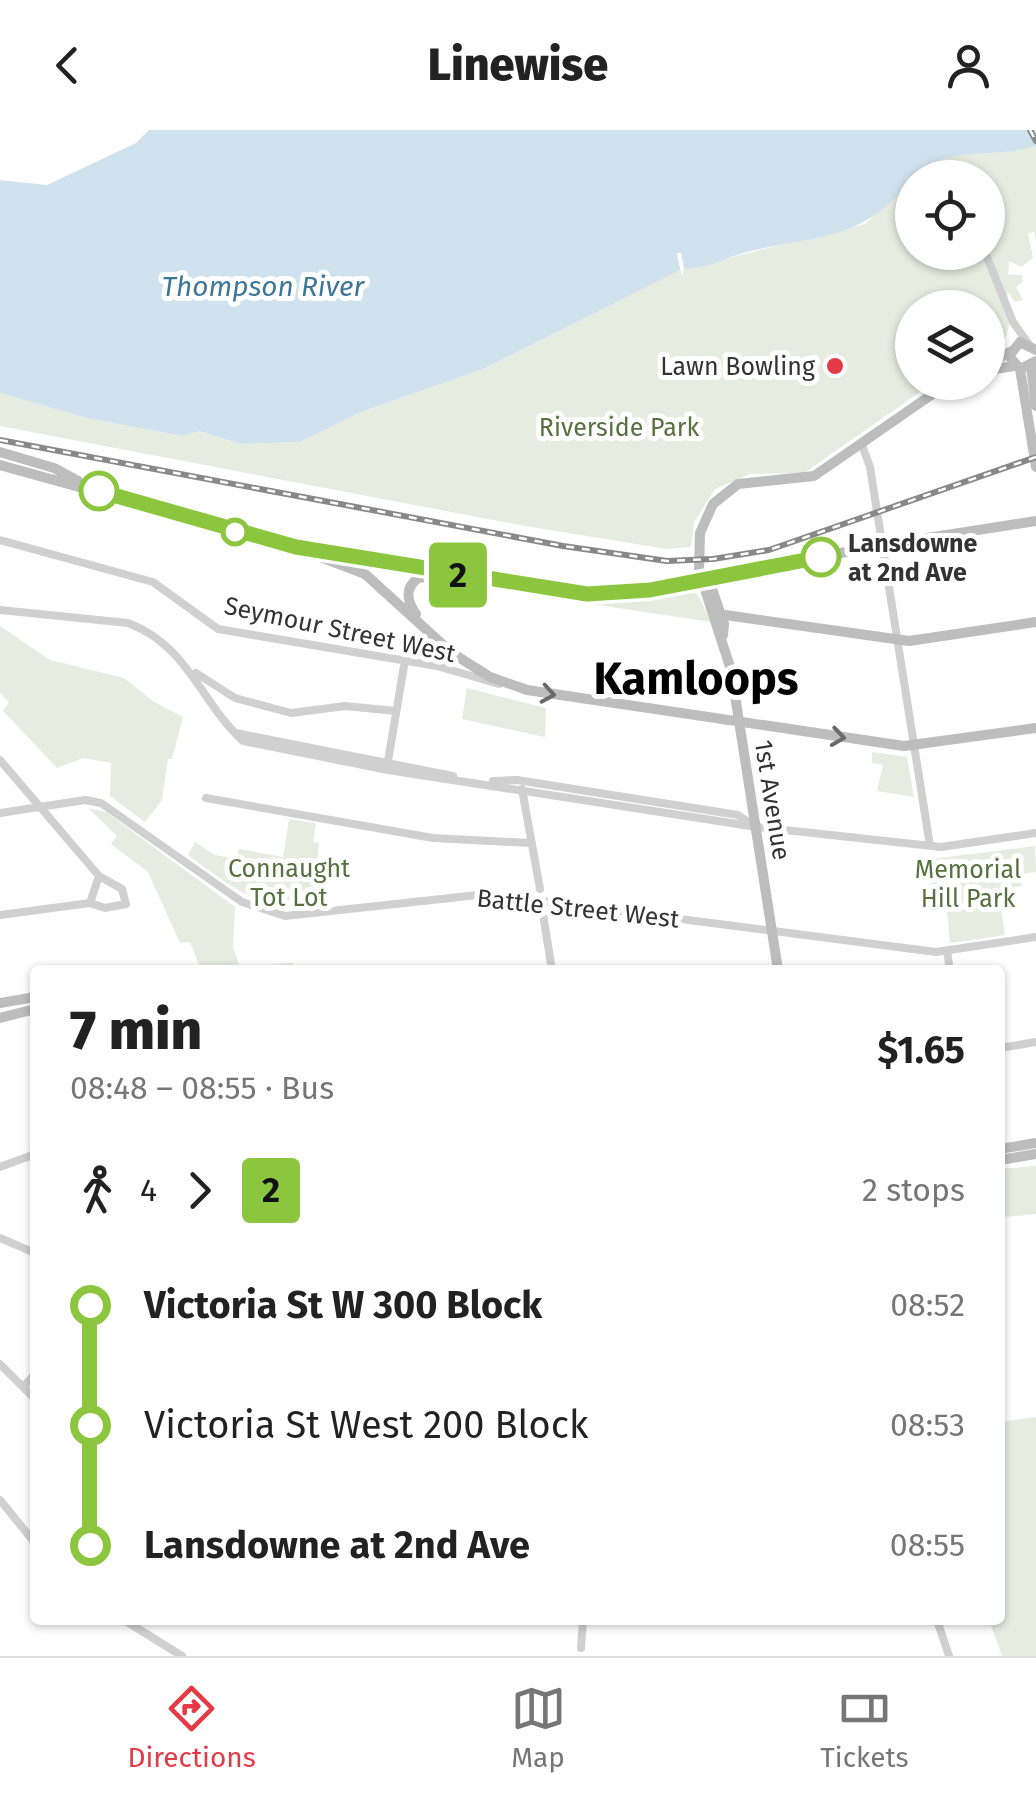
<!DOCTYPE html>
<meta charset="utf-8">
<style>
:root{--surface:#fff;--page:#f2f2f2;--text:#222;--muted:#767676;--line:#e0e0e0;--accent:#e63946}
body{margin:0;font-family:"Fira Sans",sans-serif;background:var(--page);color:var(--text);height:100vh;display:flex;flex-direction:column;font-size:38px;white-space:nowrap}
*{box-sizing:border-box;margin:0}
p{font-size:32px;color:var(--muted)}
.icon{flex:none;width:55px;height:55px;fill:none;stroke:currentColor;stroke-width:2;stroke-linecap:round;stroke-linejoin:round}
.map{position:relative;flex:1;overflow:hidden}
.sheet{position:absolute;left:30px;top:835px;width:975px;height:660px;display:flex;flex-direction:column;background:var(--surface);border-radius:10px;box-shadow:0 2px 8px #0004}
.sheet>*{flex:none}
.badge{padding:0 20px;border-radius:8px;font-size:35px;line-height:65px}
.tools{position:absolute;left:895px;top:30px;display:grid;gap:20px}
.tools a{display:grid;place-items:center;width:110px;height:110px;border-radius:50%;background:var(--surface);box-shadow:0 2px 8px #0004;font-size:50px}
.map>.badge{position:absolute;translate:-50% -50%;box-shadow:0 0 0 5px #fff}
.legs{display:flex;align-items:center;gap:15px;height:110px;padding:0 40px;font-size:32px}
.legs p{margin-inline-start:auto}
.summary{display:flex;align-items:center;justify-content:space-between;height:170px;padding:0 40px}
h1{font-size:55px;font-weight:800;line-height:75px}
ul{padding:0 40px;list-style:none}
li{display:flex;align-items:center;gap:35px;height:120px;font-size:38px}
li i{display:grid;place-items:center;width:15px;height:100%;margin:0 12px;background:currentColor}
li i::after{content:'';width:25px;height:25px;margin:-12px;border:8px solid;border-radius:50%;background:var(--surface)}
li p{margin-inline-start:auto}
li:first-child i{background:linear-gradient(#0000 50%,currentColor 0)}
li:last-child i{background:linear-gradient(currentColor 50%,#0000 0)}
header{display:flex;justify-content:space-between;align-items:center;height:130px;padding:0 40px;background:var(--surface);font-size:45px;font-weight:800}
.dock{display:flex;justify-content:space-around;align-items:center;height:140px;border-top:2px solid var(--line);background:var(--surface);font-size:28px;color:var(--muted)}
.dock a{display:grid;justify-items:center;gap:5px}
.dock .active{color:var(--accent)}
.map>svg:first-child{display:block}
.green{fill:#e6ecdf}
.water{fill:#cfe2ee}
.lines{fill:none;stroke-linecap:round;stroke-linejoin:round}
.street{stroke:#d0d0d0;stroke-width:8}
.secondary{stroke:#bdbdbd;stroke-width:10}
.rail-casing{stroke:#888;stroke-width:6}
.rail{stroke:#fff;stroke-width:2.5;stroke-dasharray:8;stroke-linecap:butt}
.oneway{stroke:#6a6a6a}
.line-1-casing{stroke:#fff;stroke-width:22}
.line-1{stroke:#8cc63e;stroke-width:15}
.poi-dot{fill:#e63946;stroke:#fff;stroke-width:4}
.stop-1-dot{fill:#fff;stroke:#8cc63e;stroke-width:5}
.labels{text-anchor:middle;stroke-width:10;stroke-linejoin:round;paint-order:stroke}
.poi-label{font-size:25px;fill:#333;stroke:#fff;text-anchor:end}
.park-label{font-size:25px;fill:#56703f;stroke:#fff}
.stop-label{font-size:25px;font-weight:bold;fill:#333;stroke:#fff;text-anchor:start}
.street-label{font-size:25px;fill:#333;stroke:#fff}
.water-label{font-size:28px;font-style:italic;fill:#3f7597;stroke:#fff}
.town-label{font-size:45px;font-weight:bold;fill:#000;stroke:#fff}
</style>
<header><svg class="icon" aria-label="back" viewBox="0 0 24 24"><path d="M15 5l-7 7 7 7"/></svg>Linewise<svg class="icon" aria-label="person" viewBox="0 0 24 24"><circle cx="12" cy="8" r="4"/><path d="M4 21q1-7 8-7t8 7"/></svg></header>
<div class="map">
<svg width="1036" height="1526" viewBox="0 0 1036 1526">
<rect width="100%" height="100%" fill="#fff"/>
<path class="green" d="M 1036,16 L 1036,110 L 1034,102 L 1028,103 L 1033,128 L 1021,137 L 1009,131 L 1008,145 L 1022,145 L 1023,152 L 1016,157 L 1023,170 L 1015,172 L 1007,161 C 1010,189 1014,210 988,224 L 988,178 L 912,178 L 912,252 L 933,253 L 804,343 L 750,344 L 715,359 L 694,392 L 691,417 L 667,419 L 525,396 L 0,296 L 0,263 L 87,288 L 182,306 L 198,301 L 241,314 L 300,312 L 361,282 L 483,239 L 679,140 L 676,123 L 682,146 L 684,139 L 865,94 L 912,50 L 912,122 L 988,122 L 988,48 L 919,47 C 940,12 997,30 1036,16 Z
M 689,459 L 698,465 L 711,492 L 585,473 L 615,473 Z
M 0,496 L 50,530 L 124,548 L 154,572 L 183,587 L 172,629 L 168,629 L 162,670 L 145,692 L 110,666 L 111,633 L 83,628 L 57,638 L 3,581 L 9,572 L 0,563 Z
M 467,558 L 546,578 L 545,607 L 462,589 Z
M 872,622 L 907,627 L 914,667 L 877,661 L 883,635 L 872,633 Z
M 88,678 L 106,682 L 235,777 L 233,817 L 240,837 L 293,833 L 294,840 L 201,840 L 190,812 L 180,813 L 148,742 L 111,714 L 117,706 Z
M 289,689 L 316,693 L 313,712 L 319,713 L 312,776 C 260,783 228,754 188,725 L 195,712 L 215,725 L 236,729 L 239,719 L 283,727 Z
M 1035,716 L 1036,742 L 1021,744 L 1022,756 L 998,760 L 1005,805 L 950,813 C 947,788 950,765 927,751 L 923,730 Z
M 1036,1036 L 1036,1084 L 1004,1087 L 1000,1093 L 1000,1039 Z
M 1036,1287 L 1036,1526 L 1002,1526 L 989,1490 L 1000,1490 L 1000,1292 Z"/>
<path class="water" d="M 149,0 L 1036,0 L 1036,16 C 997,30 940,13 919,47 L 912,48 C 864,111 823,104 751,121 C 728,126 708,139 684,139 L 681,123 L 677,123 L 680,140 L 483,239 L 361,282 L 300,312 L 241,314 L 199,301 L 182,306 L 87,288 L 0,263 L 0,50 L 47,55 L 136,13 Z"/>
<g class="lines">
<path class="street" d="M 985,122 L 1013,192 L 1028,213
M 862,315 L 870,337 L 930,716
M 0,410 L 153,452 L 218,499 L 437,536 L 499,554
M 0,480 L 128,493 C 189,516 200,572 243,611 L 388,640 L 757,697 L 941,717 L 1036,703
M 196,543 L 235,568 L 291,583 L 345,576 L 396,581
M 236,603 L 453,646
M 0,630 L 99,746 L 90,773
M 388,631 L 405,530
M 493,651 L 517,650 L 738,685 L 753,695
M 522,659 L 540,759
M 206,668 L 433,708 L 531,713
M 0,683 L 85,670 L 101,673 L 242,772 L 285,786 L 487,764 L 936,822 L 1036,807
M 541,772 L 552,840
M 0,785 L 90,773 L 105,778 L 126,774 L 122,759 L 99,746
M 947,821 L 950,840
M 1000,918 L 1036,912
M 0,1037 L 35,1024
M 0,1108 L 35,1123
M 0,1234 L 35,1269
M 24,1256 L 35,1244
M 0,1370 L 35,1413
M 124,1490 L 182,1526
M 937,1490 L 949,1526
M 581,1518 L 583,1490"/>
<path class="secondary" d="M 1036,220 L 1020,212 L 1009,226 L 1020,239 L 1036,231
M 988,234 L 1010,222
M 1031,237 L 1036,276
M 1020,239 L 1036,337
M 988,240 L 1014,236
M 0,322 L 54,338 L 78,351
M 0,335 L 296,417 L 587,465 L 650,460 L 882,415 L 1036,391
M 297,418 L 365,444 L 452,523 L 490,547 L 527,560 L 904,616 L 1036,598
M 709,450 L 724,494 L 723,505
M 714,478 L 718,484 L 909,511 L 1036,492
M 416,484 C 407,471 404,459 418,448 L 438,446
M 778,840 L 731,540 L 699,441 L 700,403 L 713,374 L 738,354 L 814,346 L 950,252
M 0,873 L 35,867
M 0,888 L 35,879
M 1000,1019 L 1036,1013
M 1000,1030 L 1036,1024"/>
<defs>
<path id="rail" d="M 1030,0 L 1036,11
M 0,310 L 563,416 L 667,431 L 713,429 L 769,420 L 1036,327"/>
</defs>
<use href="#rail" class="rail-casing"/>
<use href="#rail" class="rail"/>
</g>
<defs><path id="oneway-chevron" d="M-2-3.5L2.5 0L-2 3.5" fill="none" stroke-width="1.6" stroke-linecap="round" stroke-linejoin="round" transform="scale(2.5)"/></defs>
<g class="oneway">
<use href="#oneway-chevron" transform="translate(548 564) rotate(10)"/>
<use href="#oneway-chevron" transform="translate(838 607) rotate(8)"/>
</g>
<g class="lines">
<defs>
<path id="line-1" d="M 99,361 L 296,417 L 587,464 L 650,460 L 821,427"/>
</defs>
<use href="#line-1" class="line-1-casing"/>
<use href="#line-1" class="line-1"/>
</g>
<circle class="poi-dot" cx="835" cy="236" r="10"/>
<g class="stop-1-dot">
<circle cx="99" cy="361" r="18"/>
<circle cx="235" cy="402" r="12"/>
<circle cx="821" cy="427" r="18"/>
</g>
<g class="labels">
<g class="poi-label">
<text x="815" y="245">Lawn Bowling</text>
</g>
<g class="park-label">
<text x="619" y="306">Riverside Park</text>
<text x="289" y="747">Connaught<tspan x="289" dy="29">Tot Lot</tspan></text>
<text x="968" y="748">Memorial<tspan x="968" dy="29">Hill Park</tspan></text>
</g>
<g class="stop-label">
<text x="848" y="422">Lansdowne<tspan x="848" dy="29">at 2nd Ave</tspan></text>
</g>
<g class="street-label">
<text transform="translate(340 499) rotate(12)" y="9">Seymour Street West</text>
<text transform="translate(773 670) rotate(81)" y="9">1st Avenue</text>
<text transform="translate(578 778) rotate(6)" y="9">Battle Street West</text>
</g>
<g class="water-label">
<text x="263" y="166">Thompson River</text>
</g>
<g class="town-label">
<text x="696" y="564">Kamloops</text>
</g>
</g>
</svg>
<div class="tools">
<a><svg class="icon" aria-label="locate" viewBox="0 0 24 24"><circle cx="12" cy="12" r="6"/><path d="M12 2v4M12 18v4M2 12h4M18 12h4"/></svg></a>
<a><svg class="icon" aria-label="layers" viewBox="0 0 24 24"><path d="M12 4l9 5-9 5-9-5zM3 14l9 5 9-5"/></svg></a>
</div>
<b class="badge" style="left:458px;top:445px;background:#8cc63e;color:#111">2</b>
<section class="sheet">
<div class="summary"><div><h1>7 min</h1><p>08:48 – 08:55 · Bus</p></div><b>$1.65</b></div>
<div class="legs"><svg class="icon" aria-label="walk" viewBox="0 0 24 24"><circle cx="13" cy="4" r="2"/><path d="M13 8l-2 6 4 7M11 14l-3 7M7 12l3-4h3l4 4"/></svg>4<svg class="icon" aria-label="forward" viewBox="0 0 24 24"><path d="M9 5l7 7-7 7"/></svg><b class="badge" style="background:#8cc63e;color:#111">2</b><p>2 stops</p></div>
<ul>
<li><i style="color:#8cc63e"></i><b>Victoria St W 300 Block</b><p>08:52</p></li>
<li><i style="color:#8cc63e"></i><span>Victoria St West 200 Block</span><p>08:53</p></li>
<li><i style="color:#8cc63e"></i><b>Lansdowne at 2nd Ave</b><p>08:55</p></li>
</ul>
</section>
</div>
<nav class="dock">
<a class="active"><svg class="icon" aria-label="directions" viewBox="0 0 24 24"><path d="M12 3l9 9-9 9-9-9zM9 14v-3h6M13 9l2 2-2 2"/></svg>Directions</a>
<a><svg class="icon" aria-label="map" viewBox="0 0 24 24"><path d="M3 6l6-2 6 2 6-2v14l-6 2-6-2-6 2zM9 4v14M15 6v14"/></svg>Map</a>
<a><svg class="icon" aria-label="tickets" viewBox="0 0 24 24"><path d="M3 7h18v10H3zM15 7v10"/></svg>Tickets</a>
</nav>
